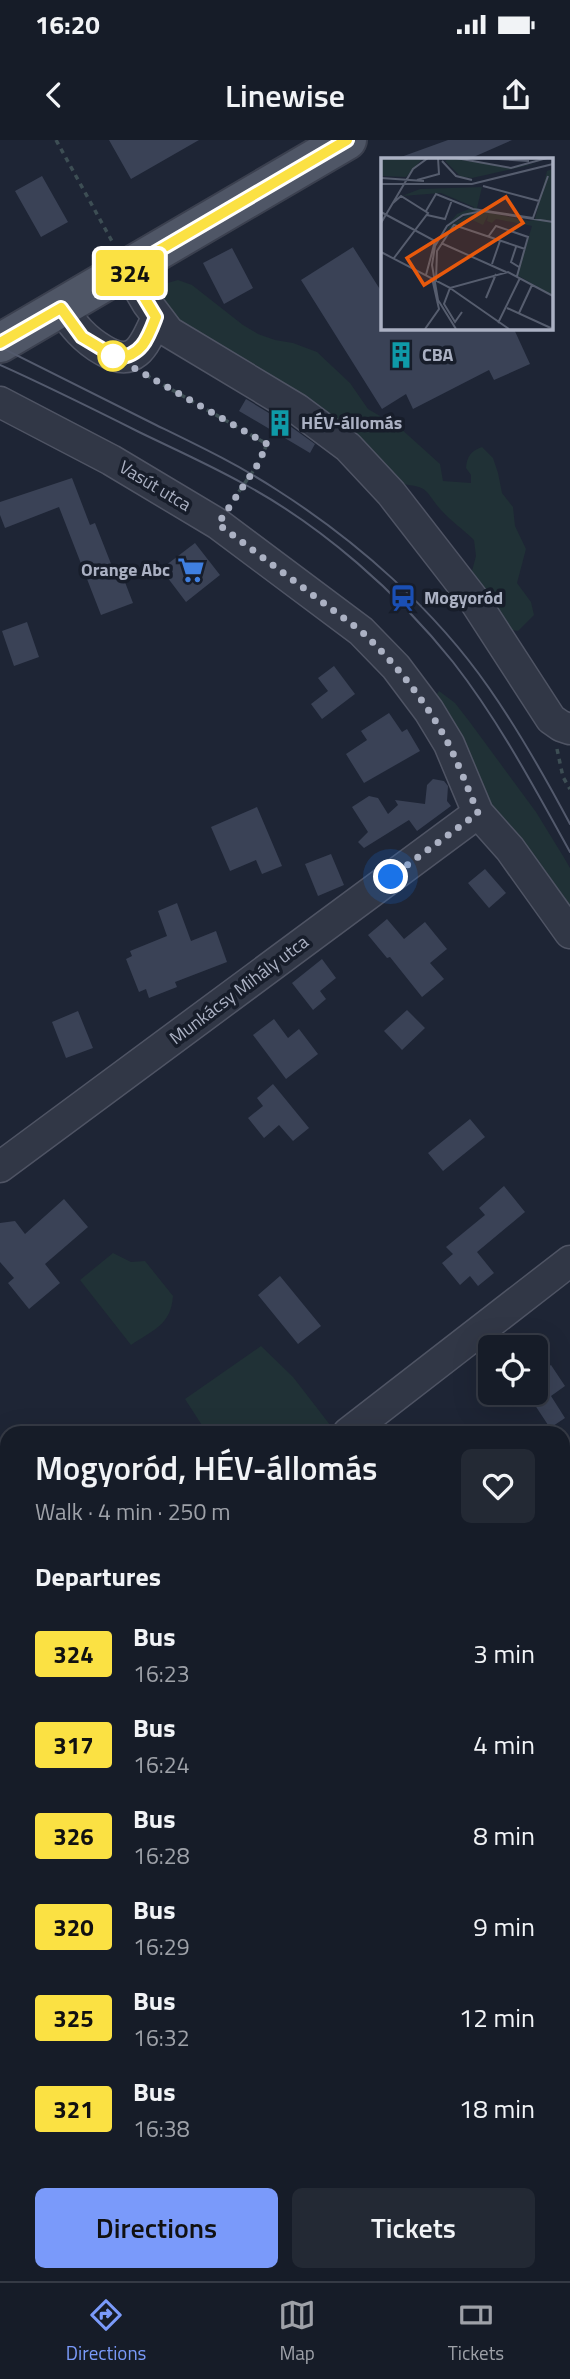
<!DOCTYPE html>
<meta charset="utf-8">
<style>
:root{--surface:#161c28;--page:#232934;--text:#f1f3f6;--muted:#9ea1a8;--line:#353a45;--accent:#7a9afa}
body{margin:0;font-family:"Titillium Web",sans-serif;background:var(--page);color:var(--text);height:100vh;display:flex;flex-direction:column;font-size:26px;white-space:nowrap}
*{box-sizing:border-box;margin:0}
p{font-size:23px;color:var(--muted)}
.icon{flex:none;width:38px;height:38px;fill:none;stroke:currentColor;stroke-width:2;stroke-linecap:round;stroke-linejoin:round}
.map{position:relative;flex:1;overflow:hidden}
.details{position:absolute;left:0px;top:1286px;width:570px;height:856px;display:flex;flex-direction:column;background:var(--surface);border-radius:21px 21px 0 0;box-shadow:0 7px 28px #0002,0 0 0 2px var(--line)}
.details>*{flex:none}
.badge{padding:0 14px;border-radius:5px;font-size:24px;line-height:46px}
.buttons{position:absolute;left:478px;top:1195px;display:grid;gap:14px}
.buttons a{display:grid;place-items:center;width:70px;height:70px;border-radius:10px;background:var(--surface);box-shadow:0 7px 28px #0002,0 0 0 2px var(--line);font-size:35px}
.you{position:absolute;width:35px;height:35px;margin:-18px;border:5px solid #fff;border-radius:50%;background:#1a73e8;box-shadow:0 0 0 10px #1a73e833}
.map>.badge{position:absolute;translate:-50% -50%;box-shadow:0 0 0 4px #fff}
h2{padding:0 35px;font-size:26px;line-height:63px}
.round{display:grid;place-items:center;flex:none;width:74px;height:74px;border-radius:10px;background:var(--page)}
.summary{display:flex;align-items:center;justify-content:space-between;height:119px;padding:0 35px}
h1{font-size:33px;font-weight:600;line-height:52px}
.primary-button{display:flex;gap:14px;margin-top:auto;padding:14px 35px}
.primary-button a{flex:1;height:80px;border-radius:10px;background:var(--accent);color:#111;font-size:28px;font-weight:600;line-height:80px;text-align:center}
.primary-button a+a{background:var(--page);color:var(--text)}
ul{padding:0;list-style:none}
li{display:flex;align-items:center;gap:21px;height:91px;padding:0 35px}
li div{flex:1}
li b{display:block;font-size:26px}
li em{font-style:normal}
li .badge{min-width:77px;font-weight:700;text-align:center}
.status{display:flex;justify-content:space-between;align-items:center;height:49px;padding:0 35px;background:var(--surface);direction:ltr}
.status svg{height:19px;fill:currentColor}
header{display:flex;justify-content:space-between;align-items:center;height:91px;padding:0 35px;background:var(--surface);font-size:32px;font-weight:600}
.tabs{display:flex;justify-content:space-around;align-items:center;height:98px;border-top:2px solid var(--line);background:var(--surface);font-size:19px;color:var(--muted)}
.tabs a{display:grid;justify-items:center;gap:4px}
.tabs .active{color:var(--accent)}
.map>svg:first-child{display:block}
.green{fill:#203136}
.building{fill:#3a4256}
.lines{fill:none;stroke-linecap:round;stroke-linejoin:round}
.minor-casing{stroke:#4f5464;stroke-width:33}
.major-casing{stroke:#3b404f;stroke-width:42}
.path{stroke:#3d4e54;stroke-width:3.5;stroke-dasharray:5 5;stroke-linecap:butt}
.minor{stroke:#313746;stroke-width:30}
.major{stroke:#4f5666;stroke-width:38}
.tram{stroke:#535a6d;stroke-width:2}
.line-casing{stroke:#fff;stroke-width:16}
.line{stroke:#fbe143;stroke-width:10}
.walk{stroke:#abb1c3;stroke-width:7;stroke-dasharray:0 12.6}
.stop-dot{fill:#fff;stroke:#fbe143;stroke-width:3.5}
.labels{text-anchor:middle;stroke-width:7;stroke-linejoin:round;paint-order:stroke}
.poi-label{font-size:18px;font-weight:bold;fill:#abb1c3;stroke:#171d2a;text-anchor:start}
.street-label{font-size:18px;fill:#abb1c3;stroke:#171d2a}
.inset-road{fill:none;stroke:#565d6e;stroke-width:2}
.view{fill:#e8590c;fill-opacity:0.15;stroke:#e8590c;stroke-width:3.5}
.inset-edge{fill:none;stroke:#abb1c3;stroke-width:3.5}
</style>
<div class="status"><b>16:20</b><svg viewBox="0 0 49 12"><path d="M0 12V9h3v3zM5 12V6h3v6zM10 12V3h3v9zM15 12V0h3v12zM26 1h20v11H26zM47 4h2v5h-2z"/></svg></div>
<header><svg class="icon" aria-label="back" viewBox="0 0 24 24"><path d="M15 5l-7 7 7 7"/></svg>Linewise<svg class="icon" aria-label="share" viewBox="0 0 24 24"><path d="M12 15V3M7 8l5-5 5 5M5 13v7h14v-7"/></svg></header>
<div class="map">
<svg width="570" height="2141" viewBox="0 0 570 2141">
<rect width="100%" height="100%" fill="#1e2535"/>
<path class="green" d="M 178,140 L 192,145 L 243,185 L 258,194 L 275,200 L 293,203 L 317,212 L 350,243 L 368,269 L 399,287 L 440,324 L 443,341 L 471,343 L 471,335 L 466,328 C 467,316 471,311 482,307 L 493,318 L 498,333 L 502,353 L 513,367 L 515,386 L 526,409 L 517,443 L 531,462 L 534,475 L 518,491 L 496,487 L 469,442 L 476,416 L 474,400 C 464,390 451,381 441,370 C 424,350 430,347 401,344 L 185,188 L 158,153 L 164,144 Z
M 439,551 L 455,563 L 469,581 L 536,672 L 563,716 L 570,728 L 570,782 L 497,682 L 433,560 Z
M 113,1113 L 131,1122 L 145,1121 L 173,1156 C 171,1185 153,1190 131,1205 L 80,1140 Z
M 261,1206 L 293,1237 L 334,1290 L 330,1293 L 207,1293 L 185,1259 Z
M 570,1431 L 570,1602 L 564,1612 L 564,1444 Z
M 7,2103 L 7,2135 L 70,2135 L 64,2141 L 0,2141 L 0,2110 Z"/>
<path class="building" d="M 109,0 L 199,0 L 131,39 Z
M 448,0 L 512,0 L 469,19 L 402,19 L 401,17 Z
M 42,36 L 68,82 L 41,97 L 15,51 Z
M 353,107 L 383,154 L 383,187 L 513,187 L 530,224 L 494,240 L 489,230 L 413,269 L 406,254 L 382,269 L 301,140 Z
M 232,108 L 253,148 L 224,164 L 203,123 Z
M 246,259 L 287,284 L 315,304 L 310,313 L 239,271 Z
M 72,338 L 90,385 L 95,383 L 117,439 L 123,437 L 133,463 L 101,475 L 59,367 L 5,388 L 0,375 L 0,362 Z
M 195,403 L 220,435 L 186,462 L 161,429 Z
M 27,482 L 39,517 L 14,526 L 2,491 Z
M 334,526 L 355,554 L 322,579 L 311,564 L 328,551 L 318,538 Z
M 389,573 L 402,592 L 407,589 L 420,611 L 364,643 L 346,614 L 367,600 L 361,591 Z
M 433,639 L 444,641 L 448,646 L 447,661 L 451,666 L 417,691 L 409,680 L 364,708 L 358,702 L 368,692 L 352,667 L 369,656 L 378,658 L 388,674 L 398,665 L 395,660 L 425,664 L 427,645 Z
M 257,667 L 282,726 L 262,734 L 256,720 L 230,731 L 211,687 Z
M 331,714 L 344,745 L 318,756 L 305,724 Z
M 485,729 L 506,753 L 489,768 L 468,743 Z
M 177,763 L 191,801 L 216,791 L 227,822 L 175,842 L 177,847 L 149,858 L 146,849 L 139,852 L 126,819 L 132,816 L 130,811 L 167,796 L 158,771 Z
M 387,779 L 404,799 L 425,782 L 447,809 L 430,823 L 444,839 L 422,857 L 390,817 L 387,818 L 368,795 Z
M 322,819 L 336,838 L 320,851 L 326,859 L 313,870 L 292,843 Z
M 407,870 L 425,888 L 402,910 L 384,891 Z
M 78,871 L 93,908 L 66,918 L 52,882 Z
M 274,879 L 288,898 L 299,889 L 318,914 L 286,939 L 253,895 Z
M 273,944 L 309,988 L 293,1001 L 279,985 L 264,998 L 248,978 L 263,966 L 257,958 Z
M 470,979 L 485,997 L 443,1031 L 428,1013 Z
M 504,1046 L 525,1072 L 477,1112 L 494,1133 L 478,1146 L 470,1136 L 460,1145 L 442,1123 L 453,1114 L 446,1107 L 485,1075 L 479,1068 Z
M 64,1059 L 88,1087 L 45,1124 L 60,1143 L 29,1169 L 8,1143 L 14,1138 L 0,1122 L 0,1083 L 15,1081 L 25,1094 Z
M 280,1136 L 321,1186 L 298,1204 L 258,1155 Z
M 551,1225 L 565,1246 L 551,1256 L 565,1278 L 550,1288 L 527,1253 L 536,1253 L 536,1232 L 537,1234 Z"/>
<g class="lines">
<defs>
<path id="minor" d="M 127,129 L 147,163 L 169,192 L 297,269 L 348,307 L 391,353 L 474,460 L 551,579 L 561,586 L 570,589
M 61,168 C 74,186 84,199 103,210 C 136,230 145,204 157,177
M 0,262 L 111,320 L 218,384 L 361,491 L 396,527 L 429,571 L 449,604 L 478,673 L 510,709 L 570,793
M 0,1027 L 478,673
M 348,1293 L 570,1121
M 0,1556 L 7,1551
M 564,1702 L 570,1695
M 0,1859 L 7,1853
M 137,2141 L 141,2135"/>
<path id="major" d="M 0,203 L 347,0"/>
</defs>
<use href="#minor" class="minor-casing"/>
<use href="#major" class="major-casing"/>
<path class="path" d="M 56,0 L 113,103
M 146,235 L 267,304 L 258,324 L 231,363
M 557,609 L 563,637 L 570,649"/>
<use href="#minor" class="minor"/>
<use href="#major" class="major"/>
<path class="tram" d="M 0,207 C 52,233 104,259 156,285 C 197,305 239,325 277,350 C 357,401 435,470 489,548 C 519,591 545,637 570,684
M 0,225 C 47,246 93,269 139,292 C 174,309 210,325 244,344 C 322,386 398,453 453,522 C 499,581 534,647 570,712
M 564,1623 L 570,1613
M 564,1647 L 570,1637
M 75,2141 L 80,2135
M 95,2141 L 100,2135"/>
</g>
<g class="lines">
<defs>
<path id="line" d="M 0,203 L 61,168 L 82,197 L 117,218 C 142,216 148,198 156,177 L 127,129 L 347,0"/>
</defs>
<use href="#line" class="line-casing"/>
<use href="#line" class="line"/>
<path class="walk" d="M 113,216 L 267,304 L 258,324 L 218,384 L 361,491 C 396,524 425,560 448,603 C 459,625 468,649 478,673 L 391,737"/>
</g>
<defs>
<symbol id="building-bare" viewBox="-9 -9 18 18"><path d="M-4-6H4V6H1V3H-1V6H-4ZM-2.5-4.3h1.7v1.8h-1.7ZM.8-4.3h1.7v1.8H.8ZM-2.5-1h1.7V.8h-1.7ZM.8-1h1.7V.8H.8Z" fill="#0f9aa8" stroke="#171d2a" stroke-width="2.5" paint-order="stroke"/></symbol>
<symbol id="supermarket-bare" viewBox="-9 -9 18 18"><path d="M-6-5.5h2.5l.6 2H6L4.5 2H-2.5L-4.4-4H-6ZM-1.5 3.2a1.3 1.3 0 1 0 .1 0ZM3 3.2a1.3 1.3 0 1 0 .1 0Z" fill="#3f7fe0" stroke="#171d2a" stroke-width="2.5" paint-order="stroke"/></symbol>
<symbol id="station-bare" viewBox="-9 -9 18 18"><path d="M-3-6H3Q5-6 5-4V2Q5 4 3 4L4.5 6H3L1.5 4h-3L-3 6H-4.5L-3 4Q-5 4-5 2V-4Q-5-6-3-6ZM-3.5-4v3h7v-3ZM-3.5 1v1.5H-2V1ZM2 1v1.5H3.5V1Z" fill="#1a4fb4" stroke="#171d2a" stroke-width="2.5" paint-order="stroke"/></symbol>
</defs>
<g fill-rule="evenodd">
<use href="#building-bare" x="382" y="196" width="38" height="38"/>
<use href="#building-bare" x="261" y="264" width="38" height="38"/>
<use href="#supermarket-bare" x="172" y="411" width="38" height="38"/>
<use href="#station-bare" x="384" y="439" width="38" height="38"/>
</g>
<circle class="stop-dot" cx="113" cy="216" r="14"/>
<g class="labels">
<g class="poi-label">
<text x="422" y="221">CBA</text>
<text x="301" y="289">HÉV-állomás</text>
<text x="170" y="436" text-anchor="end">Orange Abc</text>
<text x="424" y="464">Mogyoród</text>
</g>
<g class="street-label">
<text transform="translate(155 346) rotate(31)" y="6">Vasút utca</text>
<text transform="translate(239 850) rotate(-37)" y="6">Munkácsy Mihály utca</text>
</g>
</g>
<g transform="translate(381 18)">
<rect width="172" height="172" fill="#1e2535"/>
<path d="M 0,0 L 42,0 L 25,19 L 0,18 ZM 70,0 L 128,10 L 158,5 L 91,20 L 80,19 L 64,3 ZM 171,11 L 171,137 L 136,117 L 151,68 L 115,61 L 111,65 L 106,63 L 107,57 L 102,67 L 87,60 L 67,72 L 56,91 L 68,68 L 88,56 L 104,54 L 148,63 L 153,62 L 110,53 L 95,53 L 74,61 L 60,75 L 76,56 L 93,49 L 60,35 L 21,38 L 39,31 L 101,29 L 96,50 L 154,61 L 166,13 Z" fill="#203136"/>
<path class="inset-road" d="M 75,0 L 130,10 L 166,0M 102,0 L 148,3M 61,3 L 75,18 L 91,22M 0,20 L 43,23M 36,22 L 58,16 L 57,0M 0,26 L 91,26 L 172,6M 102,28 L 158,43M 12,45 L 20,38 L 47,55 L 13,100M 45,53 L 55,36 L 92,51 L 152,60 L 167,18M 0,54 L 54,83 L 45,117M 46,57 L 64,61 L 71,42M 0,65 L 32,11 L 47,0M 107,79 L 115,68 L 147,79 L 136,118M 60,85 L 125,114M 135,89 L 130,104 L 138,109M 0,94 L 69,130 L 127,114 L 172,138M 111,106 L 119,83M 55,123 L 56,93 L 73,67 L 144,91M 105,140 L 115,116M 126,150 L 172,171M 81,154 L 74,164 L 63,146 L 69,130 L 128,171M 138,155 L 151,127M 117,165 L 139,120M 44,171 L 58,151 L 51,120M 75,171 L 57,142 L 51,107 L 54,88 L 66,68 L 82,57 L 101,53 L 172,64"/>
<path class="view" d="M 125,39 L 142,65 L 43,127 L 26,100 Z"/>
<rect width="172" height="172" class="inset-edge"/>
</g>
</svg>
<div class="buttons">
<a><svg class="icon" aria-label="locate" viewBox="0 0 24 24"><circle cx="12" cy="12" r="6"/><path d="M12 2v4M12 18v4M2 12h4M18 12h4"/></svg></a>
</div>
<div class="you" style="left:391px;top:737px"></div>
<b class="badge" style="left:130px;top:133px;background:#fbe143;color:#111">324</b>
<section class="details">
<div class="summary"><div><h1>Mogyoród, HÉV-állomás</h1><p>Walk · 4 min · 250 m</p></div><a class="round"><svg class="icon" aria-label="heart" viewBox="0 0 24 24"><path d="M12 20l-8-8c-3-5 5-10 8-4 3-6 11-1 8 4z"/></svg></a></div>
<h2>Departures</h2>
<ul>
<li><span class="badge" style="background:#fbe143;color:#111">324</span><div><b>Bus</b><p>16:23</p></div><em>3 min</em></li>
<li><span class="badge" style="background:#fbe143;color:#111">317</span><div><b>Bus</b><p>16:24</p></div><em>4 min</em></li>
<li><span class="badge" style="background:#fbe143;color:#111">326</span><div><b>Bus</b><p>16:28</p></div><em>8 min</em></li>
<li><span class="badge" style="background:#fbe143;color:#111">320</span><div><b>Bus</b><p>16:29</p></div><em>9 min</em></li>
<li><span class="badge" style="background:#fbe143;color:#111">325</span><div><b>Bus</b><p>16:32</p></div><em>12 min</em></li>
<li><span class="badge" style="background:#fbe143;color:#111">321</span><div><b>Bus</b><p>16:38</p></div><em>18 min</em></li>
</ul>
<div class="primary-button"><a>Directions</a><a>Tickets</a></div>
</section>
</div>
<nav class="tabs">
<a class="active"><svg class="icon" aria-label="directions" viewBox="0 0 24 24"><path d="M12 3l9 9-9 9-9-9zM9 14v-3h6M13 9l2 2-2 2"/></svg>Directions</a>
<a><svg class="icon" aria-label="map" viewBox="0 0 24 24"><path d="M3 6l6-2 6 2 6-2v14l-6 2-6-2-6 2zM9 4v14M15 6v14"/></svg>Map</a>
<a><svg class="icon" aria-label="tickets" viewBox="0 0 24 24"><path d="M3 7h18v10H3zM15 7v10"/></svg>Tickets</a>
</nav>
